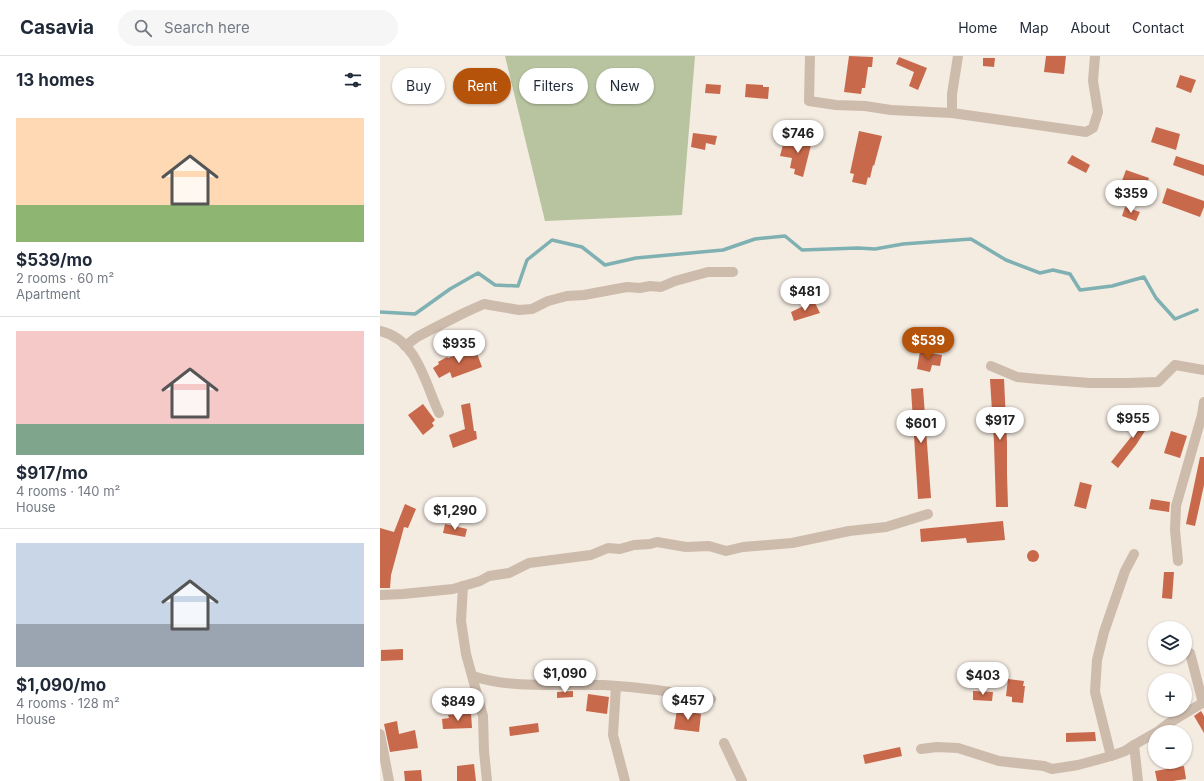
<!DOCTYPE html>
<html lang="en">
<head>
<meta charset="utf-8">
<style>
	body { margin:0; font-family:Inter,sans-serif; background:#f6f6f7; color:#1f2937; height:100vh; display:flex; flex-direction:column; font-size:15px; white-space:nowrap }
	* { box-sizing:border-box; margin:0 }
	p { font-size:13px; color:#747a83 }
	.icon { flex:none; width:22px; height:22px; fill:none; stroke:currentColor; stroke-width:2; stroke-linecap:round; stroke-linejoin:round }
	.map { position:relative; flex:1; overflow:hidden }
	.sheet { display:flex; flex-direction:column; background:#fff; width:380px }
	.sheet>* { flex:none }
	.banner { position:absolute; left:12px; top:12px; width:380px; height:36px; display:flex; gap:8px }
	.fabs { position:absolute; left:768px; top:565px; display:grid; gap:8px }
	.fabs a { display:grid; place-items:center; width:44px; height:44px; border-radius:50%; background:#fff; box-shadow:0 1px 3px #0004; font-size:20px }
	.price { position:absolute; translate:-50% -34px; padding:0 9px; border-radius:14px; background:#fff; color:#222; font-size:13px; line-height:26px; filter:drop-shadow(0 1px 2px #0008) }
	.price::after { content:''; position:absolute; left:50%; top:24px; width:12px; height:9px; margin-left:-6px; background:inherit; clip-path:polygon(0 0,100% 0,50% 100%) }
	.price.active { background:#b45309; color:#fff }
	ul { padding:0; list-style:none }
	li { display:grid; align-content:center; gap:8px; height:212px; padding:0 16px }
	li+li { border-top:1px solid #e0e1e3 }
	li span { display:grid; place-items:center; height:124px; border-radius:0px; color:#555 }
	li>.icon { margin-inline-start:auto }
	span .icon { width:72px; height:72px; fill:#fffc; stroke-width:1 }
	li b { font-size:17px }
	h2 { display:flex; justify-content:space-between; align-items:center; height:48px; padding:0 16px; font-size:17px }
	.tag { padding:0 14px; border-radius:18px; background:#fff; box-shadow:0 1px 3px #0004; font-size:14px; line-height:36px }
	.tag.active { background:#b45309; color:#fff }
	header { display:flex; align-items:center; gap:24px; box-sizing:border-box; height:56px; padding:0 20px; background:#fff; border-bottom:1px solid #e0e1e3 }
	header strong { font-size:19px }
	nav { display:flex; gap:22px; margin-inline-start:auto; font-size:14px }
	.search { width:280px; height:36px; background:#f6f6f7; display:flex; align-items:center; gap:10px; box-sizing:border-box; padding:0 14px; border-radius:22px; color:#747a83; font-size:15px }
	main { display:flex; flex:1; min-height:0 }
	.map>svg:first-child { display:block }
	.green { fill:#b8c4a0 }
	.lines { fill:none; stroke-linecap:round; stroke-linejoin:round }
	.stream { stroke:#7fb0b2; stroke-width:3.5 }
	.building { fill:#c8694b }
	.minor { stroke:#cdbbac; stroke-width:10 }
</style>
</head>
<body>
<header>
<strong>Casavia</strong>
<div class="search"><svg class="icon" aria-label="search" viewBox="0 0 24 24"><circle cx="10" cy="10" r="6"/><path d="M15 15l6 6"/></svg>Search here</div>
<nav><a>Home</a><a>Map</a><a>About</a><a>Contact</a></nav>
</header>
<main>
<section class="sheet">
<h2>13 homes<svg class="icon" aria-label="filters" viewBox="0 0 24 24"><path d="M4 7h16M4 17h16"/><circle cx="9" cy="7" r="2"/><circle cx="15" cy="17" r="2"/></svg></h2>
<ul>
<li><span style="background:linear-gradient(#ffd9b3 70%,#8fb573 0)"><svg class="icon" aria-label="home" viewBox="0 0 24 24"><path d="M3 11l9-7 9 7M6 9v11h12V9"/></svg></span><div><b>$539/mo</b><p>2 rooms · 60 m²</p><p>Apartment</p></div></li>
<li><span style="background:linear-gradient(#f6c9c9 75%,#7fa58c 0)"><svg class="icon" aria-label="home" viewBox="0 0 24 24"><path d="M3 11l9-7 9 7M6 9v11h12V9"/></svg></span><div><b>$917/mo</b><p>4 rooms · 140 m²</p><p>House</p></div></li>
<li><span style="background:linear-gradient(#c9d6e8 65%,#9aa5b1 0)"><svg class="icon" aria-label="home" viewBox="0 0 24 24"><path d="M3 11l9-7 9 7M6 9v11h12V9"/></svg></span><div><b>$1,090/mo</b><p>4 rooms · 128 m²</p><p>House</p></div></li>
</ul>
</section>
<div class="map">
<svg width="824" height="725" viewBox="0 0 824 725">
	<rect width="100%" height="100%" fill="#f4ebe1"/>
	<path class="green" d="M125,0H315L302,159L165,165Z"/>
	<g class="lines">
		<path class="stream" d="M0,256L35,258L70,233L98,217L115,229L138,230L147,204L172,184L202,191L225,209L256,202L343,194L375,183L405,180L422,194L478,192L495,193L523,188L591,183L626,204L660,217L673,214L690,218L700,234L732,230L764,221L776,242L795,263L817,254"/>
	</g>
	<g class="building">
		<path d="M469,0L493,1L492,11H488L485,32H482L481,38L464,36Z"/>
		<path d="M666,0H686L684,18L664,16Z"/>
		<path d="M519,1L547,12L538,34L529,30L534,16L516,8Z"/>
		<path d="M603,2H615L614,11L603,10Z"/>
		<path d="M800,19L816,24L811,37L796,31Z"/>
		<path d="M326,28L341,29L340,38L325,37Z"/>
		<path d="M366,28L383,29V31H389L388,43L365,41Z"/>
		<path d="M776,71L800,78L796,94L771,86Z"/>
		<path d="M479,75L502,80L494,110L493,109L490,122L488,121L486,129L472,126L474,118L470,117Z"/>
		<path d="M313,77L337,80L335,89L326,87L325,94L311,91Z"/>
		<path d="M422,78L433,81L423,121L414,118L415,113L410,112L412,102L400,100L404,85L420,89Z"/>
		<path d="M692,99L710,109L706,117L687,107Z"/>
		<path d="M796,100L824,109V120L793,109Z"/>
		<path d="M746,114L769,122L763,138L740,130Z"/>
		<path d="M787,132L824,145V151L820,161L782,147Z"/>
		<path d="M745,151L760,156L756,165L742,160Z"/>
		<path d="M434,245L440,257L414,265L411,256Z"/>
		<path d="M95,292L102,311L72,322L70,316L59,322L53,312L59,308L58,306L67,301L68,302Z"/>
		<path d="M540,295L562,299L560,310L552,309L550,316L537,313Z"/>
		<path d="M610,323H624L627,386V418L628,451H616L614,387Z"/>
		<path d="M543,332L551,442L538,443L531,333Z"/>
		<path d="M90,347L94,375H96L97,383L73,392L69,379L85,373L81,349Z"/>
		<path d="M43,348L55,364L52,367L54,370L43,379L28,359Z"/>
		<path d="M764,355L771,359L769,362L772,364L756,389L738,412L731,406L755,376L752,374Z"/>
		<path d="M791,375L807,380L800,402L784,397Z"/>
		<path d="M820,401H824V429L815,470L806,468Z"/>
		<path d="M700,426L712,429L706,453L694,450Z"/>
		<path d="M771,443L790,446L789,456L769,453Z"/>
		<path d="M25,448L36,453L28,472L24,471L11,519L10,532H0V472L14,476Z"/>
		<path d="M623,465L625,484L587,487L586,482L541,486L540,473Z"/>
		<path d="M65,468L87,473L85,481L63,477Z"/>
		<circle cx="653" cy="500" r="6"/>
		<path d="M784,516H794L792,543L782,542Z"/>
		<path d="M23,593V604L1,605V594Z"/>
		<path d="M628,623L644,625L643,630H645L643,647L632,646V641L626,640Z"/>
		<path d="M193,635V641L177,642V636Z"/>
		<path d="M593,635L613,636L612,645L593,644Z"/>
		<path d="M208,638L229,641L227,658L206,655Z"/>
		<path d="M297,654L321,658L319,676L294,673Z"/>
		<path d="M821,655L824,660V677L814,660Z"/>
		<path d="M91,657L92,672L63,673L62,663L69,662L68,659Z"/>
		<path d="M17,665L19,678L35,674L38,692L10,696L4,668Z"/>
		<path d="M158,667L159,676L130,680L129,671Z"/>
		<path d="M715,676L716,685L686,686V677Z"/>
		<path d="M520,691L522,700L485,708L483,699Z"/>
		<path d="M94,708L96,725H77V710Z"/>
		<path d="M804,710L806,723L793,725H777L775,715Z"/>
		<path d="M41,714L42,725H25L24,715Z"/>
	</g>
	<g class="lines">
		<g class="minor">
			<path d="M430,0L429,45L456,49L485,50L511,54L572,57L706,76L713,72L718,56L713,25L715,0"/>
			<path d="M572,57V38L578,0"/>
			<path d="M0,275C37,283 45,327 59,357"/>
			<path d="M25,290L37,281L56,271L86,256L104,248L139,254L152,253L168,245L187,240L204,239L247,231L260,232L270,230L281,231L295,225L328,216H353"/>
			<path d="M611,310L637,321L658,323L710,327H748L778,326L795,309L824,314"/>
			<path d="M798,505L795,474L796,450L822,359L824,346"/>
			<path d="M83,530L81,565L86,598L103,660L104,695L107,725"/>
			<path d="M0,539L23,538L73,533L100,525L109,520L129,517L149,507L211,499L228,492L240,493L254,489L270,488L277,486L306,491L329,490L346,495L363,491L412,487L469,475L506,471L548,458"/>
			<path d="M810,597L823,647"/>
			<path d="M93,620C130,633 184,628 224,629C259,631 296,636 331,643"/>
			<path d="M236,630L233,679L245,725"/>
			<path d="M777,676L789,667L824,646"/>
			<path d="M0,678L9,725"/>
			<path d="M344,687L362,725"/>
			<path d="M754,689L758,725"/>
			<path d="M541,693L557,691L578,692L619,705L664,710L672,713L698,709L731,700L745,695L754,689L775,677"/>
			<path d="M731,700L715,636L717,604L724,576L745,515L754,498"/>
		</g>
	</g>
</svg>
<div class="fabs">
<a><svg class="icon" aria-label="layers" viewBox="0 0 24 24"><path d="M12 4l9 5-9 5-9-5zM3 14l9 5 9-5"/></svg></a>
<a>+</a>
<a>−</a>
</div>
<b class="price" style="left:418px;top:98px">$746</b>
<b class="price" style="left:751px;top:158px">$359</b>
<b class="price" style="left:425px;top:256px">$481</b>
<b class="price active" style="left:548px;top:305px">$539</b>
<b class="price" style="left:79px;top:308px">$935</b>
<b class="price" style="left:753px;top:383px">$955</b>
<b class="price" style="left:620px;top:385px">$917</b>
<b class="price" style="left:541px;top:388px">$601</b>
<b class="price" style="left:75px;top:475px">$1,290</b>
<b class="price" style="left:185px;top:638px">$1,090</b>
<b class="price" style="left:603px;top:640px">$403</b>
<b class="price" style="left:308px;top:665px">$457</b>
<b class="price" style="left:78px;top:666px">$849</b>
<div class="banner">
<a class="tag">Buy</a>
<a class="tag active">Rent</a>
<a class="tag">Filters</a>
<a class="tag">New</a>
</div>
</div>
</main>
</body>
</html>
